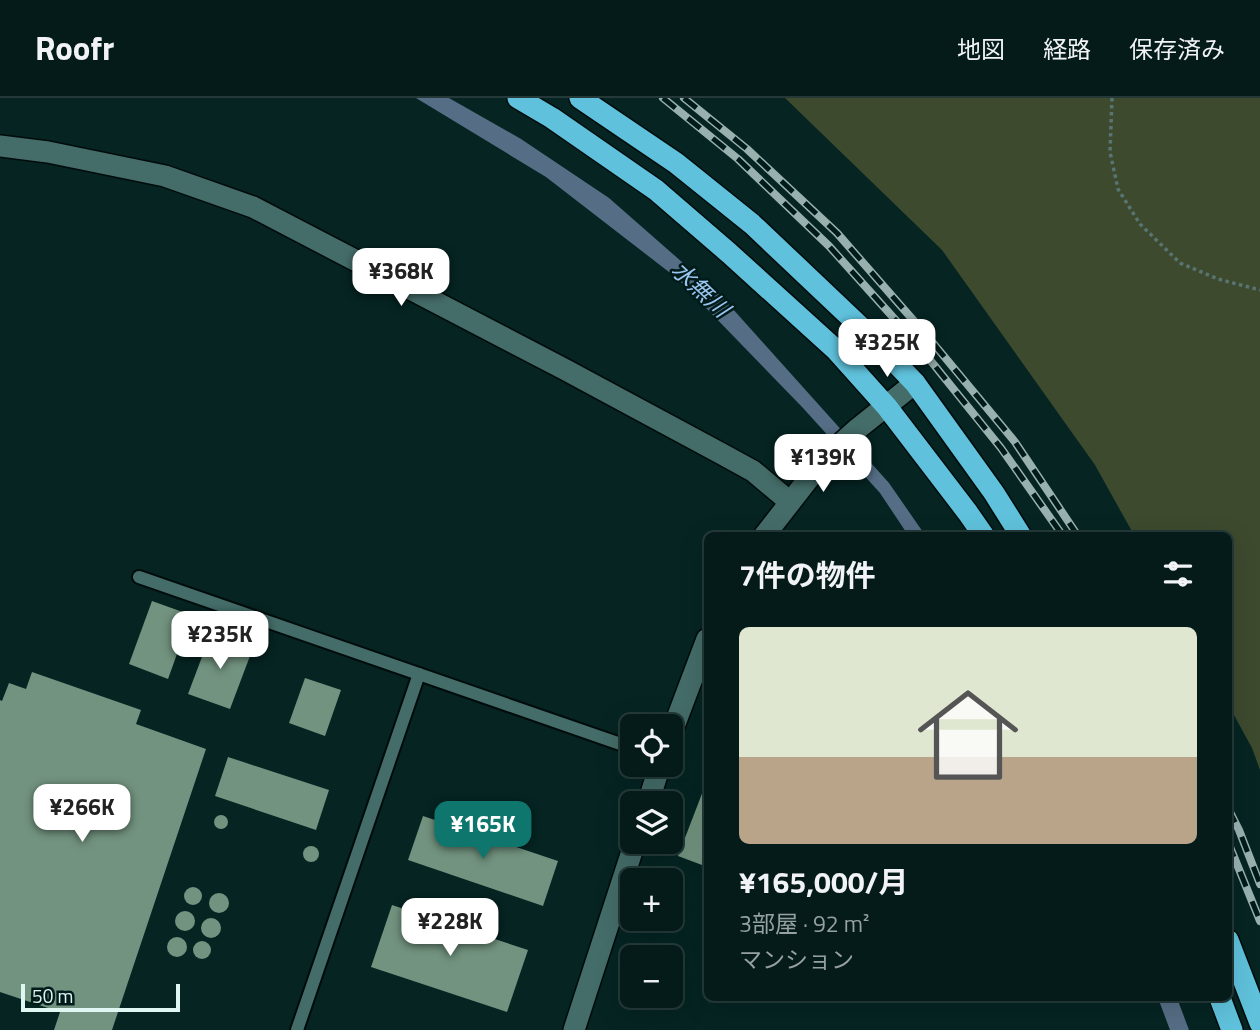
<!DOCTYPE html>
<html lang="ja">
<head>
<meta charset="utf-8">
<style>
	body { margin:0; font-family:"Titillium Web","Noto Sans JP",sans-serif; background:#0d2423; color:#f1f3f6; height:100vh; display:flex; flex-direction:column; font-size:26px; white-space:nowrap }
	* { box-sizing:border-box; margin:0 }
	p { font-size:23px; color:#97a1a2 }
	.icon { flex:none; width:38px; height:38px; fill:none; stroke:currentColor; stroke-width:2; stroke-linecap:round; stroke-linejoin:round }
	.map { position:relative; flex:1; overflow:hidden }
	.sheet { position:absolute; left:704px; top:434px; width:528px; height:469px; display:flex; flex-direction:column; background:#041b1a; border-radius:10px; box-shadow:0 7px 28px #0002,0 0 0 2px #253939 }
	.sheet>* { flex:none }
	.fabs { position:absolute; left:620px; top:616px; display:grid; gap:14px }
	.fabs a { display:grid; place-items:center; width:63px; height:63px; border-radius:10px; background:#041b1a; box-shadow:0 7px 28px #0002,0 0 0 2px #253939; font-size:35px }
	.scale { position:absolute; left:21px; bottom:18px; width:159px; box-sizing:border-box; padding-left:7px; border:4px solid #e0f6f3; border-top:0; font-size:19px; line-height:24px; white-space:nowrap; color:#e0f6f3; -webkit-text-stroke:5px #001b19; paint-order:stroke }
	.price { position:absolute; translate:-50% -60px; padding:0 16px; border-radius:14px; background:#fff; color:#222; font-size:23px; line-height:46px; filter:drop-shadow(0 2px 4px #0008) }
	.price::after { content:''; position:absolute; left:50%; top:42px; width:21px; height:16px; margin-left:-10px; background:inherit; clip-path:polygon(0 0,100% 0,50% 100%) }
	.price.current { background:#0f766e; color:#fff }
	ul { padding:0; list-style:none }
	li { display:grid; align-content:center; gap:14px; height:371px; padding:0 35px }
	li span { display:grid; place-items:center; height:217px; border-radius:10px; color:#555 }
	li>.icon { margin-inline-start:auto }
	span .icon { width:126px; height:126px; fill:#fffc; stroke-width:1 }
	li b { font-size:30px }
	h2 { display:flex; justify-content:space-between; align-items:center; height:84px; padding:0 35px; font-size:30px }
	header { display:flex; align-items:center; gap:42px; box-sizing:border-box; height:98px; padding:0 35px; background:#041b1a; border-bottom:2px solid #253939 }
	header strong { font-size:33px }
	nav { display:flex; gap:38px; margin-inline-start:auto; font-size:24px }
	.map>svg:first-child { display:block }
	.forest { fill:#3d4a2e }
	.water { fill:#556d85 }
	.building { fill:#72937f }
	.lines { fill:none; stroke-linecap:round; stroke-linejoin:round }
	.lane-casing { stroke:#000c0b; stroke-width:16 }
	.street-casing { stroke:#000c0b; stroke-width:24 }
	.highway-casing { stroke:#000c0b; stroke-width:24 }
	.path { stroke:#597573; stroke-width:3.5; stroke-dasharray:3.5 3.5; stroke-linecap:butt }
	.lane { stroke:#446c68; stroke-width:12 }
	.street { stroke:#446c68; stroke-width:21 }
	.highway { stroke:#5fc1db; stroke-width:21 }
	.rail-casing { stroke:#98b1af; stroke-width:8 }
	.rail { stroke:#001b19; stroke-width:5; stroke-dasharray:16; stroke-linecap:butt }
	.labels { text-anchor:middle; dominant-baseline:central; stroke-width:5; stroke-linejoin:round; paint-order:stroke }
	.water-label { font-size:23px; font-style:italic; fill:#99c5f0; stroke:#001b19 }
</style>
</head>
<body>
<header>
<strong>Roofr</strong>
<nav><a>地図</a><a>経路</a><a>保存済み</a></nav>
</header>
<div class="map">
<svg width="1260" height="932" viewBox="0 0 1260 932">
	<rect width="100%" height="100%" fill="#052422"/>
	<path class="forest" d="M785,0H1260V672L1252,650L1229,608L1228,438L1134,437L1095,367L942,152Z"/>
	<g class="water">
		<path d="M416,0H449L521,41L609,100L723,200L889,385L925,437H908L880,395L803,310L678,181L546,79Z"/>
		<path d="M1158,900H1177L1189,932H1170Z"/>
	</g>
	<g class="building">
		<path d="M152,503L191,517L168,581L129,566Z"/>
		<path d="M211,535L253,550L230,611L188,596Z"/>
		<path d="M32,574L141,612L136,626L206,651L112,932H54L60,914L0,894V602L2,603L9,585L26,591Z"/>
		<path d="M305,580L341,592L325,638L289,625Z"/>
		<path d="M228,659L329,692L316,732L215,698Z"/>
		<path d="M703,693L707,695V755L702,767L678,758Z"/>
		<circle cx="221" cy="724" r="7"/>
		<path d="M423,718L558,763L543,808L408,762Z"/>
		<circle cx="311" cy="756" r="8"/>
		<circle cx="193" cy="798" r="9"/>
		<circle cx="219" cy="805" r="10"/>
		<path d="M392,807L528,852L507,914L371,869Z"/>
		<circle cx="185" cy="823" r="10"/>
		<circle cx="211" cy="830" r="10"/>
		<circle cx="177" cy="849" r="10"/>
		<circle cx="202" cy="852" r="9"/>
	</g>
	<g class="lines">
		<defs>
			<g id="lane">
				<path d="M139,479L632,650"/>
				<path d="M297,932L419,576"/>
			</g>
			<g id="street">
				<path d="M0,48L48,54L165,78L253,109L564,271L722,356L753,373L790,404"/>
				<path d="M764,438L824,361L856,332L915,285"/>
				<path d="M670,639L707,541"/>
				<path d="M648,705L660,667"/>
				<path d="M574,932L635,744"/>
			</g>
			<g id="highway">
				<path d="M518,0L552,20L656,92L729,155L836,252L887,309L968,415L984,438"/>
				<path d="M580,0L676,65L752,126L866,234L915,285L994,395L1021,438"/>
				<path d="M1228,842L1260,925"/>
				<path d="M1220,900L1232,932"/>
			</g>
		</defs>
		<use href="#lane" class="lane-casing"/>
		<use href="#street" class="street-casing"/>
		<use href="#highway" class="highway-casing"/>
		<path class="path" d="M1112,0L1110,54L1118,91L1140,126L1180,165L1218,181L1260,192"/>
		<use href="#lane" class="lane"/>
		<use href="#street" class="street"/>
		<use href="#highway" class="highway"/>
		<defs>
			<g id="rail">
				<path d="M663,0L738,61L829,148L918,247L1001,350L1063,438"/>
				<path d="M684,0L747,51L837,135L928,239L1015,344L1078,438"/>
				<path d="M1228,710L1239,732L1260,786"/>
				<path d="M1228,744L1260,823"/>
			</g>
		</defs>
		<use href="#rail" class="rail-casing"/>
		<use href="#rail" class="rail"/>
	</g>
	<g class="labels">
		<g class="water-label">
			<text transform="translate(701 191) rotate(43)">水無川</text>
		</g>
	</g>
</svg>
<div class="fabs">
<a><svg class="icon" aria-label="locate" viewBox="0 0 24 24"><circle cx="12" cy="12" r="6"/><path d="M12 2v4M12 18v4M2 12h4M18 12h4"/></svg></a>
<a><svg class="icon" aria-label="layers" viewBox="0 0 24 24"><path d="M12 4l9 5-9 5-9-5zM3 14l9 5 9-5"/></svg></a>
<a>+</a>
<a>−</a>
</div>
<div class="scale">50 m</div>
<b class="price" style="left:401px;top:210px">¥368K</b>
<b class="price" style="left:887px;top:281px">¥325K</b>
<b class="price" style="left:823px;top:396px">¥139K</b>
<b class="price" style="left:220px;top:573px">¥235K</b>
<b class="price" style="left:82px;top:746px">¥266K</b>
<b class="price current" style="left:483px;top:763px">¥165K</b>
<b class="price" style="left:450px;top:860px">¥228K</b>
<section class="sheet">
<h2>7件の物件<svg class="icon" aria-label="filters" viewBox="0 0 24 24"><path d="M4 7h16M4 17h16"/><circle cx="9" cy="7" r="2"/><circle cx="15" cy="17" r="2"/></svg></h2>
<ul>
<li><span style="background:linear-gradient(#dfe7d0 60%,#b9a48a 0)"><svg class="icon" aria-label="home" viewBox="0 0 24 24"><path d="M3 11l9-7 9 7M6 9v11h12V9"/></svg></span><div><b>¥165,000/月</b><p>3部屋 · 92 m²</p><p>マンション</p></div></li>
</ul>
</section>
</div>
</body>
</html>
